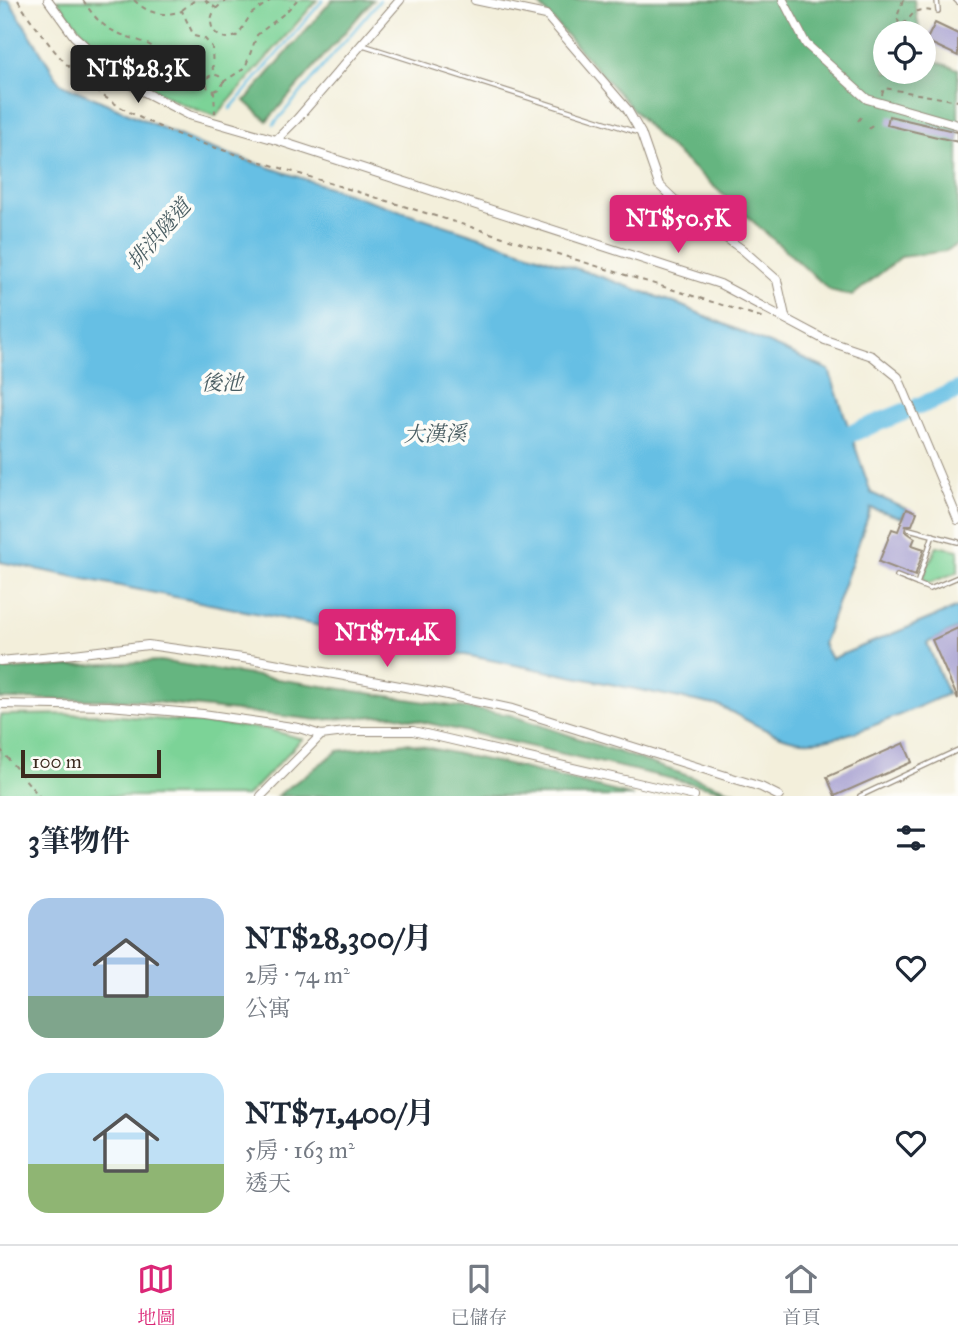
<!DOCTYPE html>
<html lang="zh-TW">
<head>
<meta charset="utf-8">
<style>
	body { margin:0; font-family:"IM FELL Great Primer","Noto Serif TC",serif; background:#f6f6f7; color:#1f2937; height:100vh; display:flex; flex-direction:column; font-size:26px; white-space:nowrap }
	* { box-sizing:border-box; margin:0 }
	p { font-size:23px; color:#747a83 }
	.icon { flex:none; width:38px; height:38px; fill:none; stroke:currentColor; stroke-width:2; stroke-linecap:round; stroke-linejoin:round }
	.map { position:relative; height:796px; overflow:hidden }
	.panel { display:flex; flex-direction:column; background:#fff; flex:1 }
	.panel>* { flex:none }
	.buttons { position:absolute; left:873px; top:21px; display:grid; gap:14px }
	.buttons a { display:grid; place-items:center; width:63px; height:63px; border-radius:50%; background:#fff; box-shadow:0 4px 18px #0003; font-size:35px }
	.scale { position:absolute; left:21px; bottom:18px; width:140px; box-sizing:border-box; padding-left:7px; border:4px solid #3b2a1e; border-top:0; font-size:19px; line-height:24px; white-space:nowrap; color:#3b2a1e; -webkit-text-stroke:5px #fdfcf7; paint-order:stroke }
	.price { position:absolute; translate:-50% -60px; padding:0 16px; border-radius:7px; background:#db2777; color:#fff; font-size:23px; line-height:46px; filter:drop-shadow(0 2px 4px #0008) }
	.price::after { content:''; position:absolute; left:50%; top:42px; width:21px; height:16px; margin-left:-10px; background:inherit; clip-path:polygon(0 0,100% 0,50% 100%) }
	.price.selected { background:#222; color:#fff }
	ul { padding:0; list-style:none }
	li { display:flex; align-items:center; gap:21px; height:175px; padding:0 28px }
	li span { display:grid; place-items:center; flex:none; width:196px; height:140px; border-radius:21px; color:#555 }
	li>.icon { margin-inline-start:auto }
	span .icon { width:84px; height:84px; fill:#fffc; stroke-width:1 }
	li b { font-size:30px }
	h2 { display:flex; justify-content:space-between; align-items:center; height:84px; padding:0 28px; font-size:30px }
	.menu { display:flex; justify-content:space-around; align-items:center; height:98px; border-top:2px solid #e0e1e3; background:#fff; font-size:19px; color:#747a83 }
	.menu a { display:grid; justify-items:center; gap:4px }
	.menu .selected { color:#db2777 }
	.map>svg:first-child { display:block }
	.green { fill:#7cd397; stroke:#5c7e5a; stroke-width:2 }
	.forest { fill:#65b580; stroke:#50704f; stroke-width:2 }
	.water { fill:#66bfe4; stroke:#507481; stroke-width:2 }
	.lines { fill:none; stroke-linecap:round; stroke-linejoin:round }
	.stream { stroke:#66bfe4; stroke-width:2.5 }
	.river { stroke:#66bfe4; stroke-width:18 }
	.building { fill:#a8a2d2 }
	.lane-casing { stroke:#978c7c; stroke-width:6 }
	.street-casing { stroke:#978c7c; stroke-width:10 }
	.path { stroke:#978c7c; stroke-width:2; stroke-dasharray:5 5; stroke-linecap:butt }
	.lane { stroke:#fff; stroke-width:3.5 }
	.street { stroke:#fff; stroke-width:8 }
	.labels { text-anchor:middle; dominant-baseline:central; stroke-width:7; stroke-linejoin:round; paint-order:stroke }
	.water-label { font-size:21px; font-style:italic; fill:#4a5e63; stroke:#fdfcf7 }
</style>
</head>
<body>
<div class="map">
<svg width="958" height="796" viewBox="0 0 958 796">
	<rect width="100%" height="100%" fill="#fdfcf7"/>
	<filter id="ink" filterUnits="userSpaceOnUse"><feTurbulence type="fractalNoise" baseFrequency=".0143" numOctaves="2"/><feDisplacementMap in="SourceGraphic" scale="14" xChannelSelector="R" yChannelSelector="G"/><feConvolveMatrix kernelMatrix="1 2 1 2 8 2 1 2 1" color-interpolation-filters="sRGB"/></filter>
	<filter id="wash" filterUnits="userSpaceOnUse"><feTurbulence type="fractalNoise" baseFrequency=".00686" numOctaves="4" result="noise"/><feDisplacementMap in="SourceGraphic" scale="28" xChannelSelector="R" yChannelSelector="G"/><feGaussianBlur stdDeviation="1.57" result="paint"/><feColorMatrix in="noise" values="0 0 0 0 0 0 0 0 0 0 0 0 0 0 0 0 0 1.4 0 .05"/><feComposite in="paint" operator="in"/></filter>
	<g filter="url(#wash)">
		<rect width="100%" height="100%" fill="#f3efdb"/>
		<g class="green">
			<path d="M57,0H317L216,116C147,95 100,58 57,0Z"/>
			<path d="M937,546L958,550V572L929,583L925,581L923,577Z"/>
			<path d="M98,714L267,729L302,739L247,796H0V715Z"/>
		</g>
		<g class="forest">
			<path d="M332,0H373L267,121L245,101Z"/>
			<path d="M535,0H914L920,33H886V72H924V55L925,58L958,69V244L946,251L901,257L852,296L830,290L655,134Z"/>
			<path d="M160,661L510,715L747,796L393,715L318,720L137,700L0,699V670Z"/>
			<path d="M407,743L518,767L633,796H277L338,751Z"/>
		</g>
		<path class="water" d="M0,0H9L60,83L201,145L596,275L680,305L829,370L871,493L906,509L902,518L871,508L823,644L831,659L958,607V628L927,643L948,694C909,710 834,749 794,740C768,734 744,718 720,706L0,562Z"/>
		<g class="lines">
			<g class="stream">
				<path d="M230,109L323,0"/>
				<path d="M274,124L380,0"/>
			</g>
			<g class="river">
				<path d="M919,406L958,390"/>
				<path d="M828,436L852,433L904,412"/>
			</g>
		</g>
		<g id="blocks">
			<g class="building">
				<path d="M935,23L958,34V56L926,41Z"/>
				<path d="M889,116L958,132V142L887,125Z"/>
				<path d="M907,508L917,512L912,525H906L905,531L915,538L912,545L924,549L915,576L879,562L892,529L898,531Z"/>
				<path d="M958,628V699L932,640Z"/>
				<path d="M904,743L912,762L835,796L827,777Z"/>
			</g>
		</g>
	</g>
	<g filter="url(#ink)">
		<use href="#blocks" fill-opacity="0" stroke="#978c7c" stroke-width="2"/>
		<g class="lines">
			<defs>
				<g id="lane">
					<path d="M937,0L938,11"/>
					<path d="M956,0L958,2"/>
					<path d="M363,45L639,133"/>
					<path d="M909,529L958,542"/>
					<path d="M933,535L917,584L930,589L958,577"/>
					<path d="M897,576L917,584"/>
					<path d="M860,796L958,750"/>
				</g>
				<g id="street">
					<path d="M48,0L74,36L96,56L131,85L189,115L276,140L720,284L825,340L872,356L898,377L958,520"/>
					<path d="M475,0L546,15L627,109L641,133L659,185L681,206L743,250L777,280L785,316"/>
					<path d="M783,0L806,44L867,99L958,125"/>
					<path d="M276,140L297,119L400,0"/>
					<path d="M0,661L74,654L148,645L257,660L438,693L512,709L761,787L779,796"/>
					<path d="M0,704L109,706L203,714L299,728L321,735L353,731H413L694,796"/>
					<path d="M261,796L321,735"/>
				</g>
			</defs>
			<use href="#lane" class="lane-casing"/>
			<use href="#street" class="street-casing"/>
			<g class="path">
				<path d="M18,0C25,13 34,24 43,36C86,94 131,117 197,142L764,318"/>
				<path d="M83,0C90,11 97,21 108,28C122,37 140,39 153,47C172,59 182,83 206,82"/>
				<path d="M134,0C148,14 163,17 182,11L194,36L205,39L212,47L213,74"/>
				<path d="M205,0L216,8"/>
				<path d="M228,0C223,3 218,6 215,10C203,28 221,45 238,35L251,14L271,0"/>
				<path d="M903,0L897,17L900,26C914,18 910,7 931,11"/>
				<path d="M182,10L195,0"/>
				<path d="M223,82L245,68L257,35L286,12L297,0"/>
				<path d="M214,91L221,88L223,82L219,76L213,74L208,77L207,87L214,91L215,113"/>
				<path d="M882,95L884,88L958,101"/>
				<path d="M858,121L861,117"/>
				<path d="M869,129L872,125"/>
				<path d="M0,749L39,796"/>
			</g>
			<use href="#lane" class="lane"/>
			<use href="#street" class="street"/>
		</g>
	</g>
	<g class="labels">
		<g class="water-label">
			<text transform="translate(159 234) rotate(-49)">排洪隧道</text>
			<text x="222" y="383">後池</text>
			<text transform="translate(435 434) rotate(-1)">大漢溪</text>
		</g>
	</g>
</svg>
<div class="buttons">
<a><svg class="icon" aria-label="locate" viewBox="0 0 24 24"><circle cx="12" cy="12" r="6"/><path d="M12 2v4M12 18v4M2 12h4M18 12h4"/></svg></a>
</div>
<div class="scale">100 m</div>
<b class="price selected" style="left:138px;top:105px">NT$28.3K</b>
<b class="price" style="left:678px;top:255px">NT$50.5K</b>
<b class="price" style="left:387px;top:669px">NT$71.4K</b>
</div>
<section class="panel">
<h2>3筆物件<svg class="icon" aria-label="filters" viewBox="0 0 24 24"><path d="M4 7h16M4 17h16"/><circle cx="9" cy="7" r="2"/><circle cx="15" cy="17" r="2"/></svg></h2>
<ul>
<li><span style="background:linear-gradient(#a9c7e8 70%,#7fa58c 0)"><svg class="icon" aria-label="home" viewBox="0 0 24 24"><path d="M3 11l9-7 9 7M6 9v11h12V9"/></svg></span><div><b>NT$28,300/月</b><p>2房 · 74 m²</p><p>公寓</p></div><svg class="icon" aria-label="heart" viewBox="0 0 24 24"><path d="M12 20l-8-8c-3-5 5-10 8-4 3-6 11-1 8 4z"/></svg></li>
<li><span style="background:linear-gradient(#bfe0f5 65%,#8fb573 0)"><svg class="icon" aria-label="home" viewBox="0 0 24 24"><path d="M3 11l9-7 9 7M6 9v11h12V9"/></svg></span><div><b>NT$71,400/月</b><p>5房 · 163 m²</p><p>透天</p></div><svg class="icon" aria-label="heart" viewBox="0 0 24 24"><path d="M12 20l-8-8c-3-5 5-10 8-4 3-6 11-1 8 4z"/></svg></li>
</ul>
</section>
<nav class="menu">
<a class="selected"><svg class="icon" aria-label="map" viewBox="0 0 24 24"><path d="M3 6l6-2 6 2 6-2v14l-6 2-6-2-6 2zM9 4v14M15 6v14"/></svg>地圖</a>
<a><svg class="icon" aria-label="saved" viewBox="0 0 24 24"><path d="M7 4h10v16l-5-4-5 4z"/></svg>已儲存</a>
<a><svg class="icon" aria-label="home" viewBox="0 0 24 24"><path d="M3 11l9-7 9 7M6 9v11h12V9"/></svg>首頁</a>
</nav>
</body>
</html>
